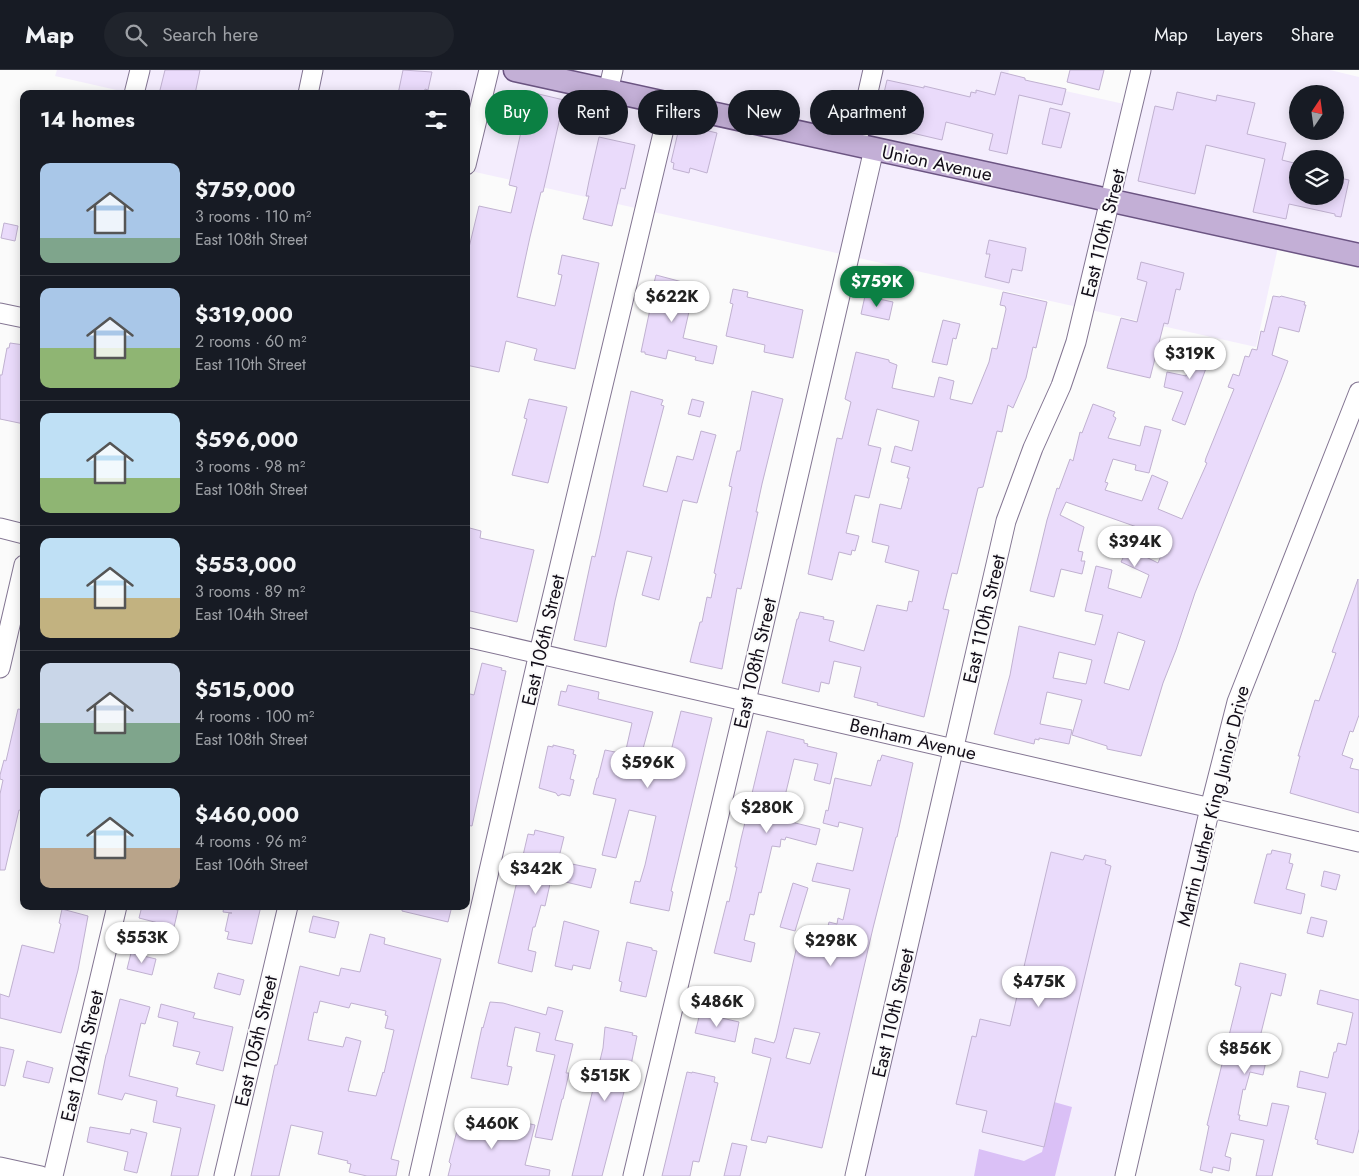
<!DOCTYPE html>
<html lang="en">
<head>
<meta charset="utf-8">
<style>
	body { margin:0; font-family:Jost,sans-serif; background:#20242c; color:#f1f3f6; height:100vh; display:flex; flex-direction:column; font-size:19px; white-space:nowrap }
	* { box-sizing:border-box; margin:0 }
	p { font-size:16px; color:#9ea1a6 }
	.icon { flex:none; width:28px; height:28px; fill:none; stroke:currentColor; stroke-width:2; stroke-linecap:round; stroke-linejoin:round }
	.map { position:relative; flex:1; overflow:hidden }
	.drawer { position:absolute; left:20px; top:20px; width:450px; height:820px; display:flex; flex-direction:column; background:#171b24; border-radius:10px; box-shadow:0 2px 12px #0003 }
	.drawer>* { flex:none }
	.banner { position:absolute; left:485px; top:20px; width:475px; height:45px; display:flex; gap:10px }
	.needle { width:32px; rotate:13deg }
	.tools { position:absolute; left:1289px; top:15px; display:grid; gap:10px }
	.tools a { display:grid; place-items:center; width:55px; height:55px; border-radius:50%; background:#171b24; box-shadow:0 2px 12px #0003; font-size:25px }
	.price { position:absolute; translate:-50% -42px; padding:0 11px; border-radius:18px; background:#fff; color:#222; font-size:16px; line-height:32px; filter:drop-shadow(0 1px 2px #0008) }
	.price::after { content:''; position:absolute; left:50%; top:30px; width:15px; height:11px; margin-left:-8px; background:inherit; clip-path:polygon(0 0,100% 0,50% 100%) }
	.price.on { background:#0b8043; color:#fff }
	ul { padding:0; list-style:none }
	li { display:flex; align-items:center; gap:15px; height:125px; padding:0 20px }
	li+li { border-top:1px solid #363941 }
	li span { display:grid; place-items:center; flex:none; width:140px; height:100px; border-radius:10px; color:#555 }
	li>.icon { margin-inline-start:auto }
	span .icon { width:60px; height:60px; fill:#fffc; stroke-width:1 }
	li b { font-size:21px }
	h2 { display:flex; justify-content:space-between; align-items:center; height:60px; padding:0 20px; font-size:21px }
	.chip { padding:0 18px; border-radius:22px; background:#171b24; box-shadow:0 2px 12px #0003; font-size:18px; line-height:45px }
	.chip.on { background:#0b8043; color:#fff }
	header { display:flex; align-items:center; gap:30px; box-sizing:border-box; height:70px; padding:0 25px; background:#171b24; border-bottom:1px solid #363941 }
	header strong { font-size:24px }
	nav { display:flex; gap:28px; margin-inline-start:auto; font-size:18px }
	.search { width:350px; height:45px; background:#20242c; display:flex; align-items:center; gap:12px; box-sizing:border-box; padding:0 18px; border-radius:28px; color:#9ea1a6; font-size:19px }
	.map>svg:first-child { display:block }
	.built { fill:#f4edfd; fill-rule:evenodd }
	.green { fill:#dac0f6 }
	.building { fill:#eadbfb; stroke:#c0b1d0; fill-rule:evenodd }
	.lines { fill:none; stroke-linecap:round; stroke-linejoin:round }
	.minor-casing { stroke:#837592; stroke-width:21 }
	.major-casing { stroke:#6b5482; stroke-width:25 }
	.minor { stroke:#fff; stroke-width:19 }
	.major { stroke:#c3afd6; stroke-width:22 }
	.labels { text-anchor:middle; dominant-baseline:central; stroke-width:4; stroke-linejoin:round; paint-order:stroke }
	.street-label { font-size:19px; fill:#120d18; stroke:#fbfbfb }
</style>
</head>
<body>
<header>
<strong>Map</strong>
<div class="search"><svg class="icon" aria-label="search" viewBox="0 0 24 24"><circle cx="10" cy="10" r="6"/><path d="M15 15l6 6"/></svg>Search here</div>
<nav><a>Map</a><a>Layers</a><a>Share</a></nav>
</header>
<div class="map">
<svg width="1359" height="1106" viewBox="0 0 1359 1106">
	<rect width="100%" height="100%" fill="#fbfbfb"/>
	<g class="built">
		<path d="M57,0H1009L1007,8L1133,36L1141,0H1330L1359,7V185L1280,168L1256,277L466,100V24H134L55,6ZM1298,24H1335V61H1298ZM1298,89H1335V126H1298Z"/>
		<path d="M954,679L1210,738L1125,1106H855Z"/>
	</g>
	<path class="green" d="M1054,1032L1072,1037L1055,1106H974L979,1079L1024,1091L1042,1082Z"/>
	<g class="building">
		<path d="M165,0H200L195,24H159Z"/>
		<path d="M403,0L432,2L428,20L425,19L424,24H398Z"/>
		<path d="M1070,0H1104L1099,20L1067,12Z"/>
		<path d="M1001,2L1025,8V10L1066,19L1062,35L1019,25L1007,84L989,80L993,64L946,52L942,70L895,59L894,61L876,57L887,10L924,18V16L970,27L971,22L976,23V20L995,25Z"/>
		<path d="M530,22L564,30L543,122H541L530,167L517,227L555,236L562,205L558,204L562,185L599,193L575,299L534,290L537,279L506,271L499,302L466,295V190L479,136L511,143L517,117L509,115Z"/>
		<path d="M1177,22L1216,31L1217,25L1255,33L1247,64L1286,73L1282,90L1298,94V126H1335V107L1349,110L1341,147L1335,146V144L1289,134L1286,149L1253,142L1265,89L1206,75L1195,124L1138,111L1155,36L1173,40Z"/>
		<path d="M1050,38L1070,43L1061,78L1042,74Z"/>
		<path d="M680,54L717,63L707,103L690,98L689,103L673,99L674,93L671,92Z"/>
		<path d="M599,67L635,75L625,119L621,118L612,156L583,149L589,126H586L589,111Z"/>
		<path d="M4,153L18,156L15,171L1,168Z"/>
		<path d="M989,170L1026,178L1022,201L1012,199L1009,213L985,207L990,184H986Z"/>
		<path d="M1141,192L1184,203L1180,220L1176,219L1168,254L1164,253L1150,308L1107,298L1121,248L1137,252L1147,212L1137,209Z"/>
		<path d="M656,205L690,214L689,219L692,220L691,224H693L683,268L717,276L713,294L695,290L696,287L668,280L666,289L645,284V282H641L653,225H651Z"/>
		<path d="M733,219L748,222L747,227L803,240L793,288L764,282L765,275L726,266L733,234L730,233Z"/>
		<path d="M1003,222L1047,232L1036,278L1033,277L1026,308L1013,338L1008,335L1002,362L997,361L983,417L978,418L957,504L952,503L943,539L949,540L924,647L877,635L878,633L854,627L861,597L834,591L829,614L821,612L819,622L782,613L797,549H798L800,542L824,547L823,549L834,551L829,571L864,581L877,535L907,541L909,531L912,532L919,501L885,492L889,476L872,472L880,434L901,439L909,408H907L910,397L891,392L895,376L912,381L919,351L877,339L868,375L881,378L869,428L855,425L846,463L859,466L855,481L852,480L851,485L839,482L832,510L808,504L837,368L842,369L851,332L845,329L856,282L889,290V292L897,295L892,318L934,327L939,307L954,311L950,329L972,334L989,292L992,278L997,279L1006,239L1005,236L1000,235Z"/>
		<path d="M865,226L893,232L889,250L861,244Z"/>
		<path d="M1273,226L1280,227L1281,226L1305,232L1304,235H1306L1299,262L1279,257L1272,285L1288,291L1281,310L1195,523L1176,580L1163,613L1141,686L1107,679V676L1072,665L1082,630L1047,622L1040,654L1072,660L1069,674L1039,668V670L1035,669L1034,674L994,664L1010,605L1019,556L1095,575L1103,545L1085,541L1096,496L1112,500L1108,518L1141,528L1149,505L1121,492L1128,478L1158,493L1168,468L1066,432L1060,445L1084,457L1078,481L1083,482L1081,491H1085L1082,504L1061,499L1054,527L1030,521L1047,450L1057,418L1059,419L1070,389L1073,391L1080,362L1082,363L1093,334L1115,342L1113,346L1116,348L1108,368L1140,376L1145,356L1161,360L1149,403L1135,400L1136,395L1113,389L1105,412L1108,413L1105,420L1142,431L1152,405L1168,412L1158,439L1182,449L1207,393L1205,392L1206,388L1234,319L1228,317L1233,304L1239,306L1245,286L1249,287L1252,279L1257,280L1261,261L1264,262ZM1118,562L1145,571L1129,620L1104,613ZM1059,582L1092,590L1086,614L1053,608Z"/>
		<path d="M943,250L960,254L956,269L953,268L947,295L932,292Z"/>
		<path d="M1198,269L1215,274L1185,355L1172,350L1183,322L1164,317L1167,302L1186,306Z"/>
		<path d="M10,273L24,275V354L0,349V305H2L7,278H9Z"/>
		<path d="M631,321L663,330L661,335L664,336L643,416L667,422L677,386L693,390L701,361L716,365L697,433L683,430L682,433L659,530L642,525L652,487L627,481L615,531L606,577L574,570L592,486L595,487L600,465Z"/>
		<path d="M752,321L783,329L762,414L756,442H758L741,519L737,518L722,599L690,592L700,552H702L707,527L711,528L716,504L714,503L732,417L729,416L737,381H740Z"/>
		<path d="M529,329L567,337L548,413L512,405L527,349L524,348Z"/>
		<path d="M692,329L704,332L700,347L688,344Z"/>
		<path d="M466,457L481,461L480,468L534,480L517,552L466,540Z"/>
		<path d="M1358,509L1359,645L1353,662L1350,661L1342,685L1353,689L1350,698L1359,700V743L1290,723L1300,686H1298L1315,630L1319,631L1336,583L1332,582Z"/>
		<path d="M482,593L502,598L501,600L506,601L472,756L466,755V623L474,625Z"/>
		<path d="M568,615L599,622L598,629L653,642L641,686L644,687L643,692L667,697L681,641L712,648L671,821L673,822L669,841L630,833L635,811L640,812L645,795L656,746L629,740L616,788L602,785L616,729L593,724L597,708H598L605,680L625,684L632,653L558,635L561,621L566,622Z"/>
		<path d="M18,639L24,640V741L19,740L5,800H0V724L3,710L0,709V705L4,690L6,691Z"/>
		<path d="M767,661L804,670V673L808,674L807,676L837,683L830,714L814,710L818,694L794,689L785,726H787L786,731L790,732L789,736H791L787,751L820,759L816,775L786,767L785,770L781,769L780,777L772,776L761,823L759,822L754,845L750,844L744,870L755,873L751,892L714,883L727,831L729,832L737,797H735L741,769Z"/>
		<path d="M553,675L574,680L573,684L576,685L570,709L574,710L570,726L562,724L558,726L556,723L539,718L548,676L553,677Z"/>
		<path d="M882,685L913,693L897,767H896L873,858L822,1078L768,1066L766,1073L751,1070L771,988L752,983L755,968L774,973L776,968L801,858L826,864L829,852L837,854L838,848L843,850L850,819L812,811L817,793L853,801L863,758L839,752L838,757L823,753L826,740L828,741L835,708L871,716L878,690L880,691ZM794,958L820,963L810,994L786,988Z"/>
		<path d="M535,760L564,767L558,791L596,799L591,818L553,809L552,815L550,814L545,836L541,835L535,857H533L528,880L536,882L532,902L498,893L528,764L534,765Z"/>
		<path d="M1272,780L1291,784L1289,793L1293,794L1286,819L1305,824L1301,844L1254,833L1267,784H1271Z"/>
		<path d="M1051,782L1083,790L1085,785L1106,790L1105,794L1111,796L1044,1077L982,1062L987,1041L956,1034L972,966L976,967L980,949L1010,956Z"/>
		<path d="M1324,801L1340,805L1336,820L1321,816Z"/>
		<path d="M793,813L808,818L795,861L780,857Z"/>
		<path d="M142,836H161L178,840L174,857L139,848Z"/>
		<path d="M224,836H261L252,874L227,869L229,862L225,861L229,843H232L223,842Z"/>
		<path d="M402,836H452L448,852L402,841Z"/>
		<path d="M62,839L88,846L78,900L61,963L0,948V924L9,927L22,875L54,883L61,854L59,853Z"/>
		<path d="M313,846L339,852L335,868L309,862Z"/>
		<path d="M1311,847L1327,851L1323,867L1307,863Z"/>
		<path d="M564,851L599,861L590,899L573,895L572,900L555,896Z"/>
		<path d="M370,864L385,868L384,874L441,889L391,1089L399,1091L396,1106H367L349,1102L351,1094L347,1093L348,1091L318,1084L323,1062L291,1055L279,1106H251L275,995H277L300,896L339,906L341,898L360,902ZM320,931L349,938L351,933L386,941L385,945L388,946L385,958L394,960L384,1003L383,1002L376,1026L348,1021L361,971L346,967L343,977L308,970L314,942L317,943Z"/>
		<path d="M627,872L652,878V880L657,881L646,927L620,921L622,912L619,911Z"/>
		<path d="M131,883L156,889L152,905L127,899Z"/>
		<path d="M1240,893L1286,904L1281,926L1271,923L1257,979L1259,980L1257,989L1266,991L1263,1005L1250,1002L1245,1020L1243,1019L1238,1045H1240L1239,1050L1267,1056L1272,1033L1289,1036L1272,1106H1256L1264,1070L1231,1063L1225,1086L1231,1088L1229,1101L1213,1097L1212,1103L1200,1100L1209,1056L1207,1055L1241,917L1235,915Z"/>
		<path d="M218,903L244,910L240,925L214,918Z"/>
		<path d="M1320,920L1359,930V1059L1353,1083L1317,1074L1318,1070L1315,1069L1326,1023L1297,1017L1300,1001L1328,1008L1334,982H1336L1338,973L1346,975L1353,943L1317,934Z"/>
		<path d="M120,929L150,937L145,954L141,953L129,1006L178,1018L176,1026L215,1035L198,1106H171L181,1058L153,1052L157,1031L125,1023L122,1030L98,1024L106,985L107,983Z"/>
		<path d="M490,932L503,933L546,945L548,937L563,941L555,970L573,974L566,1003H569L563,1029H562L552,1070L535,1067L555,985L536,981L540,963L515,957L507,996L512,997L508,1015L471,1008L482,957L483,958Z"/>
		<path d="M161,934L195,943L193,948L233,957L223,1001L196,994L200,982L173,976L178,952L158,947Z"/>
		<path d="M700,943L739,952L735,972L695,963Z"/>
		<path d="M605,957L633,963L632,965L637,966L631,995L602,1106H572L603,978Z"/>
		<path d="M0,977L14,980L5,1016L0,1015Z"/>
		<path d="M27,991L53,998L49,1013L23,1007Z"/>
		<path d="M687,1002L692,1003V1002L715,1007L714,1012L718,1013L701,1084L699,1092L693,1091L690,1106H662Z"/>
		<path d="M461,1045L516,1058L517,1051L535,1055L525,1095L550,1100L549,1106H448L451,1094L449,1092Z"/>
		<path d="M90,1057L130,1064L131,1059L147,1063L137,1103L124,1100L128,1082L87,1072Z"/>
		<path d="M732,1073L747,1076L740,1106H724Z"/>
	</g>
	<g class="lines">
		<defs>
			<g id="minor">
				<path d="M608,21L613,0"/>
				<path d="M134,24L140,0"/>
				<path d="M308,24L313,0"/>
				<path d="M856,75L873,0"/>
				<path d="M466,95L489,0"/>
				<path d="M0,243L24,248"/>
				<path d="M0,458L24,464"/>
				<path d="M466,567L1359,772"/>
				<path d="M0,598L24,495"/>
				<path d="M0,1097L41,1106"/>
				<path d="M53,1106L117,836"/>
				<path d="M224,1106L288,836"/>
				<path d="M419,1106L539,583L670,34"/>
				<path d="M633,1106L746,631L874,79"/>
				<path d="M855,1106L1006,451L1033,378L1061,316L1076,272L1141,0"/>
				<path d="M1125,1106L1210,738L1237,632L1359,322"/>
			</g>
			<path id="major" d="M515,0L1359,185"/>
		</defs>
		<use href="#minor" class="minor-casing"/>
		<use href="#major" class="major-casing"/>
		<use href="#minor" class="minor"/>
		<use href="#major" class="major"/>
	</g>
	<g class="labels">
		<g class="street-label">
			<text transform="translate(937 93) rotate(12)">Union Avenue</text>
			<text transform="translate(1103 163) rotate(-76)">East 110th Street</text>
			<text transform="translate(984 549) rotate(-77)">East 110th Street</text>
			<text transform="translate(543 570) rotate(-77)">East 106th Street</text>
			<text transform="translate(755 593) rotate(-77)">East 108th Street</text>
			<text transform="translate(913 669) rotate(13)">Benham Avenue</text>
			<text transform="translate(1213 736) rotate(-76)">Martin Luther King Junior Drive</text>
			<text transform="translate(893 943) rotate(-77)">East 110th Street</text>
			<text transform="translate(256 971) rotate(-77)">East 105th Street</text>
			<text transform="translate(82 986) rotate(-77)">East 104th Street</text>
		</g>
	</g>
</svg>
<div class="tools">
<a><svg class="needle" viewBox="-14 -14 28 28"><path d="M0-13l5 13h-10z" fill="#e53935"/><path d="M0 13l5-13h-10z" fill="#9ea1a6"/></svg></a>
<a><svg class="icon" aria-label="layers" viewBox="0 0 24 24"><path d="M12 4l9 5-9 5-9-5zM3 14l9 5 9-5"/></svg></a>
</div>
<b class="price on" style="left:877px;top:238px">$759K</b>
<b class="price" style="left:672px;top:253px">$622K</b>
<b class="price" style="left:1190px;top:310px">$319K</b>
<b class="price" style="left:1135px;top:498px">$394K</b>
<b class="price" style="left:648px;top:719px">$596K</b>
<b class="price" style="left:767px;top:764px">$280K</b>
<b class="price" style="left:536px;top:825px">$342K</b>
<b class="price" style="left:142px;top:894px">$553K</b>
<b class="price" style="left:831px;top:897px">$298K</b>
<b class="price" style="left:1039px;top:938px">$475K</b>
<b class="price" style="left:717px;top:958px">$486K</b>
<b class="price" style="left:1245px;top:1005px">$856K</b>
<b class="price" style="left:605px;top:1032px">$515K</b>
<b class="price" style="left:492px;top:1080px">$460K</b>
<div class="banner">
<a class="chip on">Buy</a>
<a class="chip">Rent</a>
<a class="chip">Filters</a>
<a class="chip">New</a>
<a class="chip">Apartment</a>
</div>
<section class="drawer">
<h2>14 homes<svg class="icon" aria-label="filters" viewBox="0 0 24 24"><path d="M4 7h16M4 17h16"/><circle cx="9" cy="7" r="2"/><circle cx="15" cy="17" r="2"/></svg></h2>
<ul>
<li><span style="background:linear-gradient(#a9c7e8 75%,#7fa58c 0)"><svg class="icon" aria-label="home" viewBox="0 0 24 24"><path d="M3 11l9-7 9 7M6 9v11h12V9"/></svg></span><div><b>$759,000</b><p>3 rooms · 110 m²</p><p>East 108th Street</p></div></li>
<li><span style="background:linear-gradient(#a9c7e8 60%,#8fb573 0)"><svg class="icon" aria-label="home" viewBox="0 0 24 24"><path d="M3 11l9-7 9 7M6 9v11h12V9"/></svg></span><div><b>$319,000</b><p>2 rooms · 60 m²</p><p>East 110th Street</p></div></li>
<li><span style="background:linear-gradient(#bfe0f5 65%,#8fb573 0)"><svg class="icon" aria-label="home" viewBox="0 0 24 24"><path d="M3 11l9-7 9 7M6 9v11h12V9"/></svg></span><div><b>$596,000</b><p>3 rooms · 98 m²</p><p>East 108th Street</p></div></li>
<li><span style="background:linear-gradient(#bfe0f5 60%,#c2b280 0)"><svg class="icon" aria-label="home" viewBox="0 0 24 24"><path d="M3 11l9-7 9 7M6 9v11h12V9"/></svg></span><div><b>$553,000</b><p>3 rooms · 89 m²</p><p>East 104th Street</p></div></li>
<li><span style="background:linear-gradient(#c9d6e8 60%,#7fa58c 0)"><svg class="icon" aria-label="home" viewBox="0 0 24 24"><path d="M3 11l9-7 9 7M6 9v11h12V9"/></svg></span><div><b>$515,000</b><p>4 rooms · 100 m²</p><p>East 108th Street</p></div></li>
<li><span style="background:linear-gradient(#bfe0f5 60%,#b9a48a 0)"><svg class="icon" aria-label="home" viewBox="0 0 24 24"><path d="M3 11l9-7 9 7M6 9v11h12V9"/></svg></span><div><b>$460,000</b><p>4 rooms · 96 m²</p><p>East 106th Street</p></div></li>
</ul>
</section>
</div>
</body>
</html>
